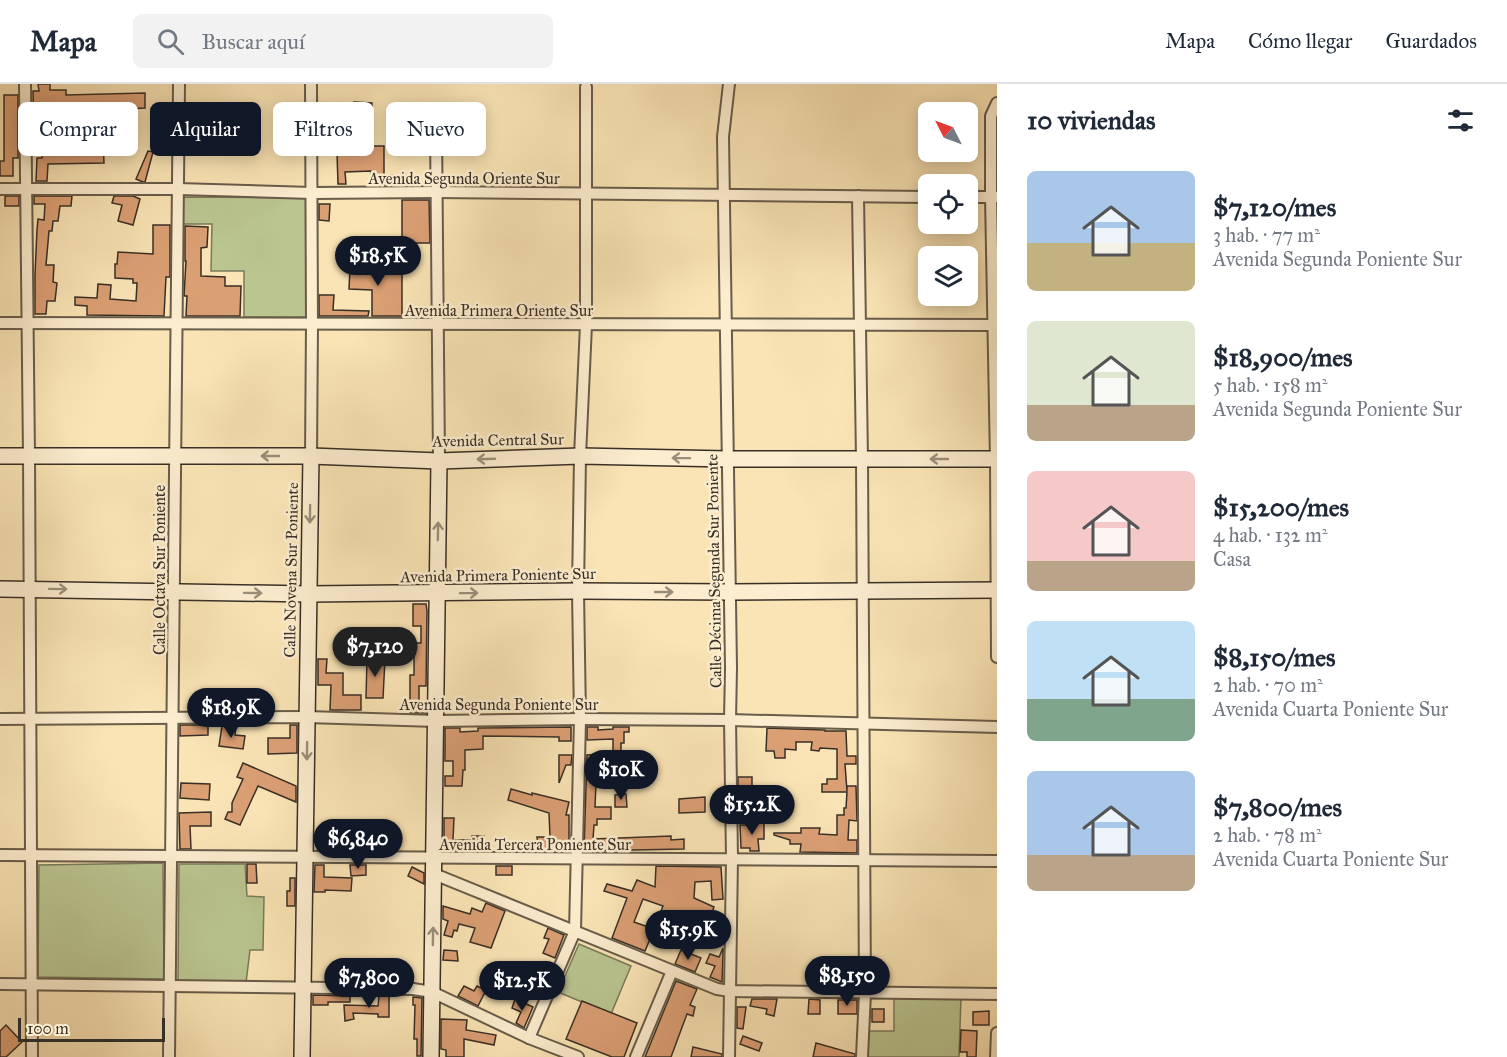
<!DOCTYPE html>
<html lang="es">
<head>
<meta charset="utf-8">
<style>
	body { margin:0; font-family:"IM FELL Great Primer",serif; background:#f2f2f3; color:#1f2937; height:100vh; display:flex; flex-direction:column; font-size:22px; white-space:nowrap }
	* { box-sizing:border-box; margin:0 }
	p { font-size:20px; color:#747a83 }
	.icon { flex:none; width:33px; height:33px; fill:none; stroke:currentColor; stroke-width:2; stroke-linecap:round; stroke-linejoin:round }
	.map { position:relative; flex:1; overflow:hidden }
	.side { display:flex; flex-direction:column; background:#fff; width:510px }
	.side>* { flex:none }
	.top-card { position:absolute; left:18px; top:18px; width:570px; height:54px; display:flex; gap:12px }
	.needle { width:39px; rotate:312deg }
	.tools { position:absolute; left:918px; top:18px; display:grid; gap:12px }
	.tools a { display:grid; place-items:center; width:60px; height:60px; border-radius:9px; background:#fff; box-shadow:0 3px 15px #0003; font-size:30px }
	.scale { position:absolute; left:18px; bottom:15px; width:147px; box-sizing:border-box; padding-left:6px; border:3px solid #382f26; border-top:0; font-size:16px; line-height:21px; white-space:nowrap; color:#382f26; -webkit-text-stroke:4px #fcedcf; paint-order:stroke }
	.price { position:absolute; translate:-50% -51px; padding:0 14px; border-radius:21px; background:#111827; color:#fff; font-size:20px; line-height:39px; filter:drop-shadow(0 2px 3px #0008) }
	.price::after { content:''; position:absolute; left:50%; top:36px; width:18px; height:14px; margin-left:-9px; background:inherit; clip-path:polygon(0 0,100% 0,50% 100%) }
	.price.active { background:#222; color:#fff }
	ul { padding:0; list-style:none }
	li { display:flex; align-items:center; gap:18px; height:150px; padding:0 30px }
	li span { display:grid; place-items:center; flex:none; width:168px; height:120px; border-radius:9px; color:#555 }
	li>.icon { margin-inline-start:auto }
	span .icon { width:72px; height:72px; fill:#fffc; stroke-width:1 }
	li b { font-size:26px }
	h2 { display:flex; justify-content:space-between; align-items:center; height:72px; padding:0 30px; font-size:26px }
	.chip { padding:0 21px; border-radius:9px; background:#fff; box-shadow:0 3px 15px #0003; font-size:21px; line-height:54px }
	.chip.active { background:#111827; color:#fff }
	header { display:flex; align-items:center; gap:36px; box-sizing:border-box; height:84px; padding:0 30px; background:#fff; border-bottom:2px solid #e0e1e3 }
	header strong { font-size:28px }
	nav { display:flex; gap:33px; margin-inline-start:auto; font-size:21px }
	.search { width:420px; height:54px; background:#f2f2f3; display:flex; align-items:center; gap:15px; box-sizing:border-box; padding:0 21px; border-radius:9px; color:#747a83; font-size:22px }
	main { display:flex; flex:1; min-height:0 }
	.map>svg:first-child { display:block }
	.green { fill:#bac590; stroke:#797a5b; stroke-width:1.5 }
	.building { fill:#db9f74; stroke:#382f26; stroke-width:1.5; fill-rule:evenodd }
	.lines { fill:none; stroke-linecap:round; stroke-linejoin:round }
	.street-casing { stroke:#685c4a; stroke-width:14 }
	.secondary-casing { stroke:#382f26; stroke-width:18 }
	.street { stroke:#fcedcf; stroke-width:10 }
	.secondary { stroke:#fcedcf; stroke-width:15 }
	.oneway { stroke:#9a8e7a }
	.labels { text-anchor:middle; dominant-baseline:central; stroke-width:5; stroke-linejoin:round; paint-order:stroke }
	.street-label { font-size:16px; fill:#382f26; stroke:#fcedcf }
</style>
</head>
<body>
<header>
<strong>Mapa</strong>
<div class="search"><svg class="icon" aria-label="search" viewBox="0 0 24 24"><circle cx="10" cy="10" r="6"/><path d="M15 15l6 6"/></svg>Buscar aquí</div>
<nav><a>Mapa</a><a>Cómo llegar</a><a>Guardados</a></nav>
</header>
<main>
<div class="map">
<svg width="997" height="973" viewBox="0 0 997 973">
	<rect width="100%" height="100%" fill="#fae4b5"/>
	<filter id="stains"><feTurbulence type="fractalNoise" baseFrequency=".00333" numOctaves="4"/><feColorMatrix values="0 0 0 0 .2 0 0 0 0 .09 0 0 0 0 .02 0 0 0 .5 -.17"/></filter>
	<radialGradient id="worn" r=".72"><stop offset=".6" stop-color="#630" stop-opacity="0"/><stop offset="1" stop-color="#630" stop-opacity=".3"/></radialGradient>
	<g class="green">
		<path d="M182,113L307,114L306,233H244V187H211L212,140H182Z"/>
		<path d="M163,779L164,895L38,893L39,781Z"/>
		<path d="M179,780H245L247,812L264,813L263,866H250L246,899H178Z"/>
		<path d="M579,860L631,882L611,930L558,908Z"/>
		<path d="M894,913H961L959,973H866L868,947H894Z"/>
	</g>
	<g class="building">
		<path d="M38,0H50V6H66V11L145,9V24L126,25L127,54L103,55L104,79L48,80L47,97H36L37,74H42V57H34L33,7H39Z"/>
		<path d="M4,11H18V74H13V92H0V77H4Z"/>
		<path d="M354,18L372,19L371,42L319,41V24H354Z"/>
		<path d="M390,35L431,36L429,43V56L390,55Z"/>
		<path d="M152,40H159V45H171V60H151Z"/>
		<path d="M371,62H384V91H412V101H371V87L345,88L346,100H338L337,69L371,68Z"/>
		<path d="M148,67L153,68L145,98H143L136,95Z"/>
		<rect x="5" y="112" width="14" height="10"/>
		<path d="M34,112H72L71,122H60L58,137H53L52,147H49L46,181H54L53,198L57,199L55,217H47L46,230H35V191L37,146L38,135L44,136L45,120H34Z"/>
		<path d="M114,112H133L140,115L133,141L118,137L122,121L112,119Z"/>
		<path d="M402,116H429L430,159H402Z"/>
		<path d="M319,120H330L329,137L319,136Z"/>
		<path d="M153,141H170V193H166L164,232L87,231V222L75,221V213L97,214L98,200L111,201L110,215L136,217L137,199H133V195L115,194V180H117L118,168L153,170Z"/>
		<path d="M185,142L208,143L207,163L201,164V192L225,193V202H241L240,232H186L187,212H184L186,177H185Z"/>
		<rect x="374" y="153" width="17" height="15"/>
		<path d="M347,173H367V187L402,186V232H372V206L349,205L350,185H347Z"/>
		<path d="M319,211H334L333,226L369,227L368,232H319Z"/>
		<path d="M413,520H426L427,527L426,602H419V618H426V629H410V591H414V573L412,572V559H421V542H413Z"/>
		<path d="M367,574L385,575L383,614H366Z"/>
		<path d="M318,575H327L326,589H343V611H361V626H330L331,601H318Z"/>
		<path d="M180,641H208V651L180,652Z"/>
		<path d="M290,641H297V669L268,670V654H290Z"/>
		<path d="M222,642L236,644L235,651L245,652L243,665L219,662Z"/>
		<path d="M571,643V657H559V653L483,652V665L465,666V686H463L462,702H445V692H453V677H445V644H460V648L478,647V644Z"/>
		<path d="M587,643H598V646L613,645V643H629V648H624V659H621V670H613V655L587,656Z"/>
		<path d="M767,644L825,646V647H846L847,672H856V680H845L847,707V702H856L857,737L849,736L848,756H857V769L800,768L801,760H790V756L774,751V749H801V744H820L819,750L837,751V731H844V724H846L847,708H822V700H827V695H837V665L820,664L819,667L811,666L812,658H796V666L785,665V674H775L774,667H766Z"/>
		<path d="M603,670V685H614V698L596,699L595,723H611V735H597V741H594L593,755L671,752V756L684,755V765L584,767L587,671Z"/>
		<path d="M559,671H572L571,681H566L559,699Z"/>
		<path d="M243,679L296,702V718L258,702L240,741L225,735L228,728H232V719L243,695L237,693Z"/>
		<rect x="738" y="693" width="14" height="12"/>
		<path d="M181,699L210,700L209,716L180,714Z"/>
		<path d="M511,705L532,711V709L569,718L566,731H569V767H538L537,753H550L549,729L508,716Z"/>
		<path d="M626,710L627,723H615V711Z"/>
		<path d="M705,713V728L679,729V715Z"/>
		<path d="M211,728V742H190L191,765H180L179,729Z"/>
		<path d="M444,734H454L453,756H472V752H484V766H444Z"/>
		<path d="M754,739H764V755H758L759,767H750V764H741L740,741H754Z"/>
		<path d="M247,780H256L257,799H247Z"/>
		<path d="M315,781H324V793L352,794L351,807L325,806V808H314Z"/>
		<path d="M350,781H366V791L351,792Z"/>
		<rect x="496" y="782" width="16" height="9"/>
		<path d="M656,782L721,783L723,815L712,816L711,797L695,798L694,814L714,823L709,837L690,829L679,858L653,848L645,867L612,854L627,814L604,807L607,800L632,807L637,796L655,803ZM643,815L663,822L654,845L634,838Z"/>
		<path d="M412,783L424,789V800L408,792Z"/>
		<path d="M290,794H295V822H287V807H290Z"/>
		<path d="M486,819L505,827L491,864L470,858L475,844L459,840L457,847L454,846L452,853L444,851L448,837L443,835V822L470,830L472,824L482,828Z"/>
		<path d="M548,844L564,851L555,874L543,869L549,855L544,854Z"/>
		<path d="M723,864V868L722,898L710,893L715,882L706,879L710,870L719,873Z"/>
		<path d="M444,866L457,867L458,877L443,876Z"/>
		<path d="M681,866L701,874L695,888L675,880Z"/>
		<path d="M510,885L539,897L536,904L507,892Z"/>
		<path d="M676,897L697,905L690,921L695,923L693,932L687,930L671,973H645Z"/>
		<path d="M464,902L474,907L477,902L486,906L478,922L458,912Z"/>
		<path d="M313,911L350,912V918H328V921H313Z"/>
		<path d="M379,912H389V933H378V930L353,929L354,935L345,937L344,921L378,922Z"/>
		<path d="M413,913L422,914L421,972H417V955H414L415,921H413Z"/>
		<path d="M515,915L533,923L524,944L516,939L521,928L512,924Z"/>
		<path d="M752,915H777L774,932L766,930L767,925L750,922Z"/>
		<path d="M809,915L820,916V930H808Z"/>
		<rect x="838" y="916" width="19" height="14"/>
		<path d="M582,917L637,939L624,973H612L566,955Z"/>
		<path d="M737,923H746L743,945L737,944Z"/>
		<rect x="872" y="925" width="12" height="13"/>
		<path d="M989,927V941H973V928Z"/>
		<path d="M441,935L467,936L466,946L496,951L494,961L464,955V973H446V966L441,965Z"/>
		<path d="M6,941L22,958L6,973H0V947Z"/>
		<path d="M961,946L977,947L976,973H967V968H960Z"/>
		<path d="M743,952L762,959L759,967L740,960Z"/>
		<path d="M816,959L855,970V973H813Z"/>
		<path d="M693,963L722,970V973H691Z"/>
	</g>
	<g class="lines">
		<defs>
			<g id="street">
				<path d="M25,0L29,372L32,973"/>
				<path d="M311,0L312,240L311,372"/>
				<path d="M997,19L991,32V113L996,376L997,573"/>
				<path d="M436,44L439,377"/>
				<path d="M0,105H178L312,109L436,108L928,113"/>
				<path d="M858,112L862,375L865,909L862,973"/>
				<path d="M968,113H997"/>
				<path d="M0,239L997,241"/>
				<path d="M0,635L307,633L436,637L580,635L730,636L997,643"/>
				<path d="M0,771L997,777"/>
				<path d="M434,790L717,905L730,907L997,910"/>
				<path d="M0,900L413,905L432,908L529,954L578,973"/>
				<path d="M529,954L575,847L580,635L578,507L580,372L586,241V3"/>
				<path d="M169,973L179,0"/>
				<path d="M636,973L672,887"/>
				<path d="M729,973L732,775L730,636L731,584L723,53L729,0"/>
				<path d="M996,973L997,949"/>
			</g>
			<g id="secondary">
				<path d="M0,372H311L439,377L580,372L728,375H997"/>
				<path d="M0,505L309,510L578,507L730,508L997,506"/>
				<path d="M302,973L311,372"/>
				<path d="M431,973L439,377"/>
			</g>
		</defs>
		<use href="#street" class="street-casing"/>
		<use href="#secondary" class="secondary-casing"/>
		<use href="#street" class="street"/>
		<use href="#secondary" class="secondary"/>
	</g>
	<defs><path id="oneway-shaft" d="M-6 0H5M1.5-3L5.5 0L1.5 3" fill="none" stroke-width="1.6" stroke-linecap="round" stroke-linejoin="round" transform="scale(1.5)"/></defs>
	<g class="oneway">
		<use href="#oneway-shaft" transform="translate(270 372) rotate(180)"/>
		<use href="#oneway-shaft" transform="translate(681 374) rotate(-179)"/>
		<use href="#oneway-shaft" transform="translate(486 375) rotate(178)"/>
		<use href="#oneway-shaft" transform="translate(939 375) rotate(-180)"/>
		<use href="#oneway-shaft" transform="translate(310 430) rotate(91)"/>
		<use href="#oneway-shaft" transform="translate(438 447) rotate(-89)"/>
		<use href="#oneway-shaft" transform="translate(58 505) rotate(1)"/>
		<use href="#oneway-shaft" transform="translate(664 508)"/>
		<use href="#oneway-shaft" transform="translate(253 509) rotate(1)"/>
		<use href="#oneway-shaft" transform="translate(469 509) rotate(-1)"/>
		<use href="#oneway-shaft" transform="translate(307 667) rotate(91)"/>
		<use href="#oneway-shaft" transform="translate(433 852) rotate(-89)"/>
	</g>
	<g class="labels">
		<g class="street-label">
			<text x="464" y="94">Avenida Segunda Oriente Sur</text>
			<text x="499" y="226">Avenida Primera Oriente Sur</text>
			<text transform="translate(498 356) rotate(-1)">Avenida Central Sur</text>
			<text transform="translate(159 486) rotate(-90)">Calle Octava Sur Poniente</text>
			<text transform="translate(291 486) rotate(-89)">Calle Novena Sur Poniente</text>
			<text transform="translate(714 487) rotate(-91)">Calle Décima Segunda Sur Poniente</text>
			<text transform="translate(498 491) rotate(-1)">Avenida Primera Poniente Sur</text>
			<text x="499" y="620">Avenida Segunda Poniente Sur</text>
			<text x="535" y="760">Avenida Tercera Poniente Sur</text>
		</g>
	</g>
	<rect width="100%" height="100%" filter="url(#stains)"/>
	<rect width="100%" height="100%" fill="url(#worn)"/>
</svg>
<div class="tools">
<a><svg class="needle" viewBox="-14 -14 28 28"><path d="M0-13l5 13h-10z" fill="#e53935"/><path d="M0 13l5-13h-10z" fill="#747a83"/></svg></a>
<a><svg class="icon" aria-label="locate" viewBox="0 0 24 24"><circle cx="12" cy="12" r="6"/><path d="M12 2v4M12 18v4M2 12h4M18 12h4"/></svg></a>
<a><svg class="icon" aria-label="layers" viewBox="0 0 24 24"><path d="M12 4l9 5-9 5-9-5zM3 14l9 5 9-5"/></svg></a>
</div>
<div class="scale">100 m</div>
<b class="price" style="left:378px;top:203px">$18.5K</b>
<b class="price active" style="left:375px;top:594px">$7,120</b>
<b class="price" style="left:231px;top:655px">$18.9K</b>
<b class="price" style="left:621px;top:717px">$10K</b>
<b class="price" style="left:752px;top:752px">$15.2K</b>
<b class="price" style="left:358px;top:786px">$6,840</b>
<b class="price" style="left:688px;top:877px">$15.9K</b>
<b class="price" style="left:847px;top:923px">$8,150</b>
<b class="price" style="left:369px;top:925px">$7,800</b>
<b class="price" style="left:522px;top:928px">$12.5K</b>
<div class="top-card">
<a class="chip">Comprar</a>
<a class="chip active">Alquilar</a>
<a class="chip">Filtros</a>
<a class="chip">Nuevo</a>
</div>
</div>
<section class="side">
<h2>10 viviendas<svg class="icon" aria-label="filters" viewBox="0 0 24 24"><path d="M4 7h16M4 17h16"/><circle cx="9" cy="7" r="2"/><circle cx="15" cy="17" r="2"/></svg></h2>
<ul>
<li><span style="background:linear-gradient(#a9c7e8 60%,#c2b280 0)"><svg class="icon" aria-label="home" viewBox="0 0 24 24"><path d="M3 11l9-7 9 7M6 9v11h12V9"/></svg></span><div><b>$7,120/mes</b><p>3 hab. · 77 m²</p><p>Avenida Segunda Poniente Sur</p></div></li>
<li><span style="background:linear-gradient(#dfe7d0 70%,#b9a48a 0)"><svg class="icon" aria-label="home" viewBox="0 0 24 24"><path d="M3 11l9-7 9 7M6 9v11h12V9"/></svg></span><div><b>$18,900/mes</b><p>5 hab. · 158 m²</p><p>Avenida Segunda Poniente Sur</p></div></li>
<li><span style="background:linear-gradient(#f6c9c9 75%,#b9a48a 0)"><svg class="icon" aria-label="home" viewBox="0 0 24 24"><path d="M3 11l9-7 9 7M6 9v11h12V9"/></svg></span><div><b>$15,200/mes</b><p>4 hab. · 132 m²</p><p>Casa</p></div></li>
<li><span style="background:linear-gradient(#bfe0f5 65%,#7fa58c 0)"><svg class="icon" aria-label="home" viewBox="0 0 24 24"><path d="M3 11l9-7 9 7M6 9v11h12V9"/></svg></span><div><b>$8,150/mes</b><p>2 hab. · 70 m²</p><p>Avenida Cuarta Poniente Sur</p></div></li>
<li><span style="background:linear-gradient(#a9c7e8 70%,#b9a48a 0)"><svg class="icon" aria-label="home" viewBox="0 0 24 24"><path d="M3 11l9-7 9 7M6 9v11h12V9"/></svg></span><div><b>$7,800/mes</b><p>2 hab. · 78 m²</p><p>Avenida Cuarta Poniente Sur</p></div></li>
</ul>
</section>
</main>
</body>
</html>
